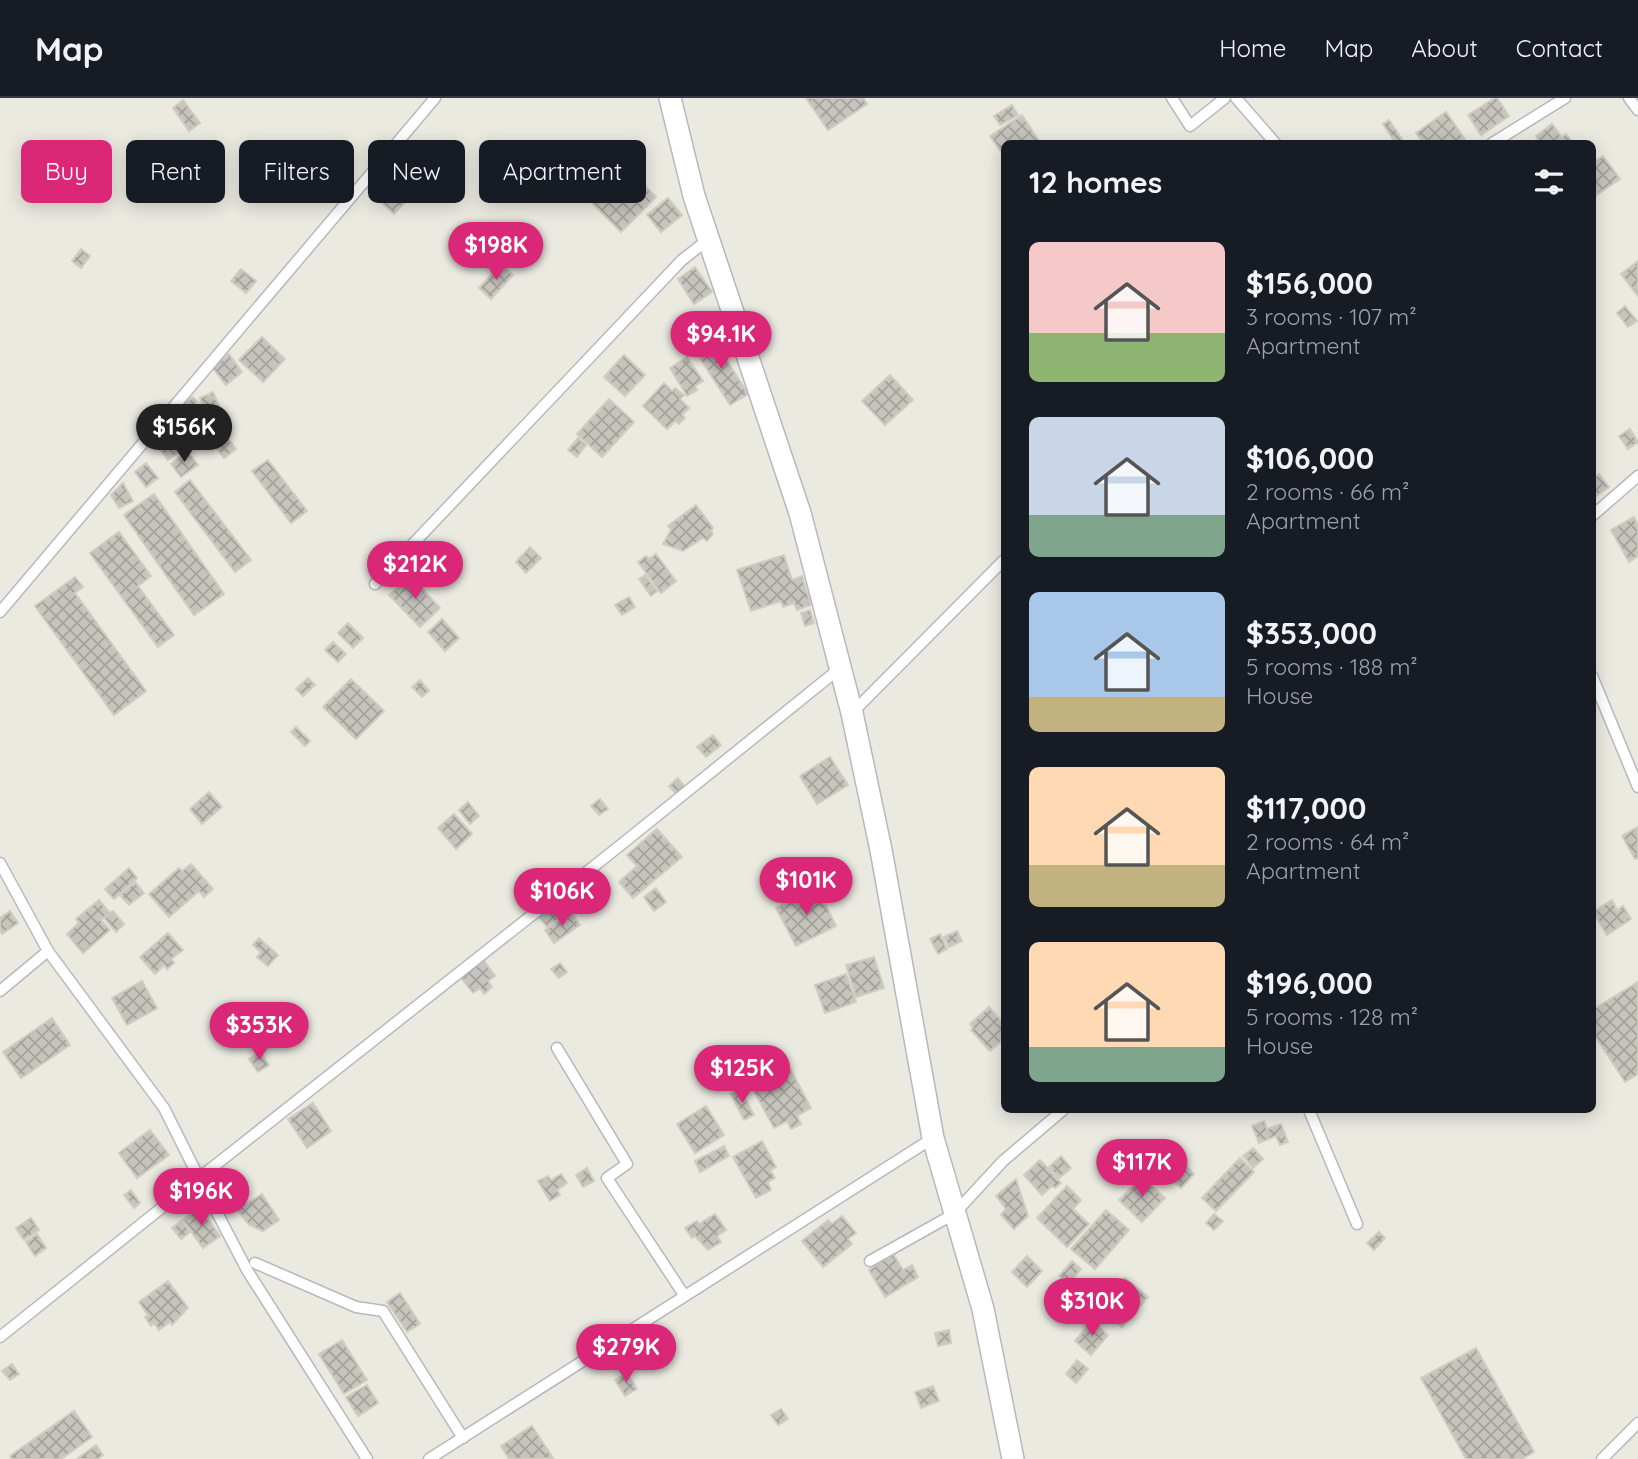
<!DOCTYPE html>
<html lang="en">
<head>
<meta charset="utf-8">
<style>
	body { margin:0; font-family:Quicksand,sans-serif; background:#242831; color:#f1f3f6; height:100vh; display:flex; flex-direction:column; font-size:26px; white-space:nowrap }
	* { box-sizing:border-box; margin:0 }
	p { font-size:23px; color:#9ea1a6 }
	.icon { flex:none; width:38px; height:38px; fill:none; stroke:currentColor; stroke-width:2; stroke-linecap:round; stroke-linejoin:round }
	.map { position:relative; flex:1; overflow:hidden }
	.panel { position:absolute; left:1001px; top:42px; width:595px; height:973px; display:flex; flex-direction:column; background:#171b24; border-radius:10px; box-shadow:0 4px 18px #0003 }
	.panel>* { flex:none }
	.guide { position:absolute; left:21px; top:42px; width:665px; height:63px; display:flex; gap:14px }
	.price { position:absolute; translate:-50% -60px; padding:0 16px; border-radius:24px; background:#db2777; color:#fff; font-size:23px; line-height:46px; filter:drop-shadow(0 2px 4px #0008) }
	.price::after { content:''; position:absolute; left:50%; top:42px; width:21px; height:16px; margin-left:-10px; background:inherit; clip-path:polygon(0 0,100% 0,50% 100%) }
	.price.active { background:#222; color:#fff }
	ul { padding:0; list-style:none }
	li { display:flex; align-items:center; gap:21px; height:175px; padding:0 28px }
	li span { display:grid; place-items:center; flex:none; width:196px; height:140px; border-radius:10px; color:#555 }
	li>.icon { margin-inline-start:auto }
	span .icon { width:84px; height:84px; fill:#fffc; stroke-width:1 }
	li b { font-size:30px }
	h2 { display:flex; justify-content:space-between; align-items:center; height:84px; padding:0 28px; font-size:30px }
	.tag { padding:0 24px; border-radius:10px; background:#171b24; box-shadow:0 4px 18px #0003; font-size:24px; line-height:63px }
	.tag.active { background:#db2777; color:#fff }
	header { display:flex; align-items:center; gap:42px; box-sizing:border-box; height:98px; padding:0 35px; background:#171b24; border-bottom:2px solid #363941 }
	header strong { font-size:33px }
	nav { display:flex; gap:38px; margin-inline-start:auto; font-size:24px }
	.map>svg:first-child { display:block }
	.building { fill:url(#building-cross-hatch); stroke:#d0cdc0; stroke-width:2 }
	.lines { fill:none; stroke-linecap:round; stroke-linejoin:round }
	.service-casing { stroke:#b7b8bd; stroke-width:13 }
	.minor-casing { stroke:#b7b8bd; stroke-width:24 }
	.service { stroke:#fff; stroke-width:10 }
	.minor { stroke:#fff; stroke-width:21 }
</style>
</head>
<body>
<header>
<strong>Map</strong>
<nav><a>Home</a><a>Map</a><a>About</a><a>Contact</a></nav>
</header>
<div class="map">
<svg width="1638" height="1361" viewBox="0 0 1638 1361">
	<defs>
		<pattern id="building-cross-hatch" width="8" height="8" patternUnits="userSpaceOnUse" patternTransform="scale(1.75)"><rect width="8" height="8" fill="#c7c4be"/><path d="M0 0l8 8M0 8l8-8" fill="none" stroke="#a5a29e"/></pattern>
	</defs>
	<rect width="100%" height="100%" fill="#ebeae1"/>
	<g class="building">
		<path d="M806,0H863L867,6L828,32Z"/>
		<path d="M1495,0H1497L1509,18L1481,37L1468,17Z"/>
		<path d="M183,2L200,25L189,33L173,10Z"/>
		<path d="M1012,7L1018,17L1000,27L994,18Z"/>
		<path d="M1446,14L1466,43L1463,46H1424L1416,35Z"/>
		<path d="M1022,17L1041,46H1004V57H1003L990,38Z"/>
		<path d="M1389,22L1402,41L1396,46L1383,26Z"/>
		<path d="M1552,26L1562,39L1566,36L1574,46H1541L1536,38Z"/>
		<path d="M424,51L435,61L423,73L412,63Z"/>
		<path d="M1603,58L1620,81L1592,100V65Z"/>
		<path d="M388,67L416,92L394,116L366,90Z"/>
		<path d="M627,69L656,99L621,134L591,104Z"/>
		<path d="M668,100L682,117L661,134L647,117Z"/>
		<path d="M511,131L527,146L519,154L516,151L509,159L496,147Z"/>
		<path d="M81,151L90,158L81,170L72,163Z"/>
		<path d="M1638,163V198L1621,176Z"/>
		<path d="M501,166L513,177L491,201L479,190Z"/>
		<path d="M695,169L712,194L694,206L678,181Z"/>
		<path d="M241,171L256,183L246,195L231,183Z"/>
		<path d="M1625,208L1637,223L1628,229L1617,215Z"/>
		<path d="M262,239L285,261L263,284L239,262Z"/>
		<path d="M712,239L748,296L730,307L694,251Z"/>
		<path d="M229,256L242,274L226,287L212,269Z"/>
		<path d="M624,257L645,277L625,298L604,279Z"/>
		<path d="M687,259L703,283L695,288L697,292L687,298L670,270Z"/>
		<path d="M890,277L913,302L885,327L862,303Z"/>
		<path d="M664,285L672,293L675,290L684,297L680,301L689,310L682,317L685,320L679,326L675,323L667,331L643,308Z"/>
		<path d="M213,294L223,318L210,324L200,300Z"/>
		<path d="M193,299L196,303L193,325L199,333L192,339L173,315Z"/>
		<path d="M609,301L634,324L602,359L577,336Z"/>
		<path d="M1630,331L1638,344L1628,351L1619,338Z"/>
		<path d="M224,335L236,351L224,360L212,344Z"/>
		<path d="M176,337L185,349L168,362L159,350Z"/>
		<path d="M578,340L586,347L577,359L568,352Z"/>
		<path d="M187,353L198,367L181,379L171,366Z"/>
		<path d="M268,362L307,413L291,425L252,373Z"/>
		<path d="M146,365L158,380L146,389L135,374Z"/>
		<path d="M1599,376L1609,389L1592,401V381Z"/>
		<path d="M190,382L251,462L235,474L175,394Z"/>
		<path d="M123,385L133,403L119,410L111,397Z"/>
		<path d="M154,396L224,496L194,517L124,417Z"/>
		<path d="M696,407L713,430L711,433L713,436L707,443L703,440L683,453L663,446L671,432L668,428Z"/>
		<path d="M1634,419L1638,427V458L1629,464L1611,432Z"/>
		<path d="M119,434L151,478L138,488L174,537L158,549L90,455Z"/>
		<path d="M530,449L541,460L526,475L516,464Z"/>
		<path d="M656,456L676,483L661,495L638,464L646,458L649,461Z"/>
		<path d="M784,457L792,482L802,478L811,507L797,512L794,505L783,509L781,503L751,513L737,472Z"/>
		<path d="M645,477L657,493L651,498L639,481Z"/>
		<path d="M410,478L440,510L420,529L389,497Z"/>
		<path d="M75,479L83,489L75,495L146,593L114,617L35,508Z"/>
		<path d="M629,499L635,509L622,517L615,507Z"/>
		<path d="M810,512L814,525L805,528L801,515Z"/>
		<path d="M442,521L459,540L445,553L428,534Z"/>
		<path d="M348,525L363,540L353,550L338,535Z"/>
		<path d="M333,544L346,556L338,564L325,552Z"/>
		<path d="M308,580L315,587L303,598L296,591Z"/>
		<path d="M351,581L384,613L356,641L323,609Z"/>
		<path d="M420,582L429,593L422,599L412,589Z"/>
		<path d="M296,629L310,643L305,648L291,634Z"/>
		<path d="M713,637L721,647L706,659L697,649Z"/>
		<path d="M830,659L848,687L817,706L800,678Z"/>
		<path d="M678,680L685,689L676,696L669,688Z"/>
		<path d="M209,694L222,709L202,726L190,711Z"/>
		<path d="M600,701L608,711L599,717L591,708Z"/>
		<path d="M468,704L479,718L470,726L459,712Z"/>
		<path d="M454,716L472,736L456,751L438,730Z"/>
		<path d="M1638,729V760L1635,761L1622,738Z"/>
		<path d="M657,731L682,759L633,800L619,784L637,768L627,757Z"/>
		<path d="M191,766L213,791L204,799L199,793L169,819L149,796L179,770L182,773Z"/>
		<path d="M129,770L137,780L114,801L105,791Z"/>
		<path d="M597,771L610,791L589,804L576,785Z"/>
		<path d="M135,784L144,795L129,807L120,797Z"/>
		<path d="M817,789L836,828L796,848L776,810Z"/>
		<path d="M656,790L666,804L654,813L644,799Z"/>
		<path d="M561,798L571,812L547,829L536,815Z"/>
		<path d="M99,802L110,815L101,822L110,832L83,855L67,836L79,825L76,821Z"/>
		<path d="M1612,802L1617,812L1623,808L1631,821L1607,837L1593,814Z"/>
		<path d="M10,813L18,825L2,836L0,832V820Z"/>
		<path d="M113,813L124,826L116,834L104,820Z"/>
		<path d="M571,814L580,827L554,845L545,832Z"/>
		<path d="M957,833L962,843L949,849L944,839Z"/>
		<path d="M168,835L183,852L171,861L174,865L167,871L164,867L155,876L140,859Z"/>
		<path d="M940,836L947,851L938,856L930,841Z"/>
		<path d="M259,840L278,857L268,868L257,859L261,854L253,847Z"/>
		<path d="M874,859L884,890L856,899L846,867Z"/>
		<path d="M482,860L495,878L488,883L492,889L484,896L480,890L473,895L459,877Z"/>
		<path d="M560,865L567,874L559,880L551,871Z"/>
		<path d="M846,876L856,904L825,915L815,887Z"/>
		<path d="M142,883L157,910L127,927L112,900Z"/>
		<path d="M1638,884V976L1625,984L1592,933V912Z"/>
		<path d="M989,909L1004,926V941L990,953L971,932L973,930L970,926Z"/>
		<path d="M52,920L70,947L21,980L3,954Z"/>
		<path d="M260,954L269,967L258,974L249,961Z"/>
		<path d="M789,968L811,1010L797,1018L801,1026L791,1031L787,1023L774,1030L751,988Z"/>
		<path d="M740,991L754,1017L744,1022L731,996Z"/>
		<path d="M313,1005L331,1033L307,1050L288,1021Z"/>
		<path d="M706,1008L724,1037L695,1055L677,1026Z"/>
		<path d="M1264,1023L1267,1031L1281,1026L1288,1044L1280,1047L1276,1038L1259,1045L1252,1028Z"/>
		<path d="M150,1032L169,1057L137,1080L119,1055Z"/>
		<path d="M762,1043L776,1069L770,1072L775,1080L768,1084L771,1092L756,1100L733,1059Z"/>
		<path d="M724,1048L729,1058L700,1074L695,1063Z"/>
		<path d="M1253,1050L1263,1061L1253,1070L1243,1058Z"/>
		<path d="M1061,1058L1071,1070L1059,1080L1049,1069Z"/>
		<path d="M1240,1060L1254,1074L1216,1113L1202,1100Z"/>
		<path d="M1040,1062L1061,1085L1055,1090L1052,1088L1042,1097L1024,1077Z"/>
		<path d="M1183,1065L1194,1076L1181,1090L1169,1079Z"/>
		<path d="M587,1070L594,1083L583,1089L576,1077Z"/>
		<path d="M561,1076L567,1085L557,1092L560,1097L550,1103L538,1083L548,1078L551,1082Z"/>
		<path d="M1142,1079L1165,1100L1142,1124L1119,1102Z"/>
		<path d="M1016,1081L1028,1118L1014,1131L1001,1117L1006,1111L996,1098Z"/>
		<path d="M1067,1088L1081,1102L1073,1111L1089,1126L1067,1149L1037,1120Z"/>
		<path d="M131,1092L140,1105L134,1110L124,1097Z"/>
		<path d="M262,1096L279,1122L263,1133L249,1127L237,1112Z"/>
		<path d="M200,1110L220,1138L203,1150L183,1122Z"/>
		<path d="M1106,1112L1129,1132L1095,1171L1071,1151Z"/>
		<path d="M715,1116L726,1132L717,1138L721,1144L708,1152L695,1138L692,1140L685,1130L697,1123L699,1126Z"/>
		<path d="M1214,1116L1223,1123L1214,1132L1206,1125Z"/>
		<path d="M842,1118L856,1135L848,1141L852,1146L823,1169L802,1143L828,1122L832,1126Z"/>
		<path d="M31,1120L39,1132L24,1142L16,1130Z"/>
		<path d="M182,1122L190,1134L181,1141L172,1130Z"/>
		<path d="M1379,1134L1385,1140L1374,1152L1367,1145Z"/>
		<path d="M37,1136L46,1150L35,1158L26,1144Z"/>
		<path d="M893,1156L903,1172L912,1167L918,1179L885,1199L869,1172Z"/>
		<path d="M1027,1158L1042,1173L1027,1189L1012,1174Z"/>
		<path d="M1072,1163L1081,1171L1068,1186L1059,1178Z"/>
		<path d="M1125,1180L1148,1199L1122,1229L1099,1210Z"/>
		<path d="M168,1183L188,1210L172,1227L170,1224L159,1232L154,1225L151,1228L145,1219L148,1217L139,1204Z"/>
		<path d="M400,1195L420,1226L407,1234L387,1204Z"/>
		<path d="M1092,1223L1108,1237L1091,1257L1075,1243Z"/>
		<path d="M949,1232L951,1245L938,1248L935,1235Z"/>
		<path d="M342,1242L367,1282L344,1296L319,1256Z"/>
		<path d="M1476,1250L1534,1354L1522,1361H1466L1421,1280Z"/>
		<path d="M1077,1262L1088,1271L1076,1285L1066,1276Z"/>
		<path d="M12,1266L19,1276L10,1282L2,1273Z"/>
		<path d="M627,1275L637,1291L625,1298L615,1282Z"/>
		<path d="M367,1287L378,1305L358,1318L346,1299Z"/>
		<path d="M933,1288L939,1303L921,1310L915,1294Z"/>
		<path d="M781,1311L788,1321L778,1327L771,1317Z"/>
		<path d="M74,1313L92,1339L61,1361H12L10,1358Z"/>
		<path d="M532,1328L553,1360L509,1361L501,1348Z"/>
		<path d="M96,1347L103,1357L98,1361H77Z"/>
	</g>
	<g class="lines">
		<defs>
			<g id="service">
				<path d="M1172,0L1190,28L1225,0"/>
				<path d="M1236,0L1276,46"/>
				<path d="M1629,0L1638,12"/>
				<path d="M1491,46L1565,0"/>
				<path d="M1592,418L1638,378"/>
				<path d="M375,486L682,162L709,141"/>
				<path d="M0,514L435,0"/>
				<path d="M1592,578L1638,689"/>
				<path d="M852,615L1004,462"/>
				<path d="M0,765L48,853L164,1010L199,1080L0,1239"/>
				<path d="M0,893L48,853"/>
				<path d="M557,950L627,1066L607,1080L684,1197"/>
				<path d="M1309,1012L1357,1126"/>
				<path d="M870,1163L954,1116L1003,1063L1063,1012"/>
				<path d="M255,1165L356,1209L383,1213L463,1340"/>
				<path d="M367,1361L247,1172L199,1080L617,750L839,571"/>
				<path d="M429,1361L933,1040"/>
				<path d="M1602,1361L1638,1325"/>
			</g>
			<path id="minor" d="M670,0L694,98L800,415L852,615L881,752L933,1040L983,1211L1013,1361"/>
		</defs>
		<use href="#service" class="service-casing"/>
		<use href="#minor" class="minor-casing"/>
		<use href="#service" class="service"/>
		<use href="#minor" class="minor"/>
	</g>
</svg>
<b class="price" style="left:496px;top:184px">$198K</b>
<b class="price" style="left:721px;top:273px">$94.1K</b>
<b class="price active" style="left:184px;top:366px">$156K</b>
<b class="price" style="left:415px;top:503px">$212K</b>
<b class="price" style="left:806px;top:819px">$101K</b>
<b class="price" style="left:562px;top:830px">$106K</b>
<b class="price" style="left:259px;top:964px">$353K</b>
<b class="price" style="left:742px;top:1007px">$125K</b>
<b class="price" style="left:1142px;top:1101px">$117K</b>
<b class="price" style="left:201px;top:1130px">$196K</b>
<b class="price" style="left:1092px;top:1240px">$310K</b>
<b class="price" style="left:626px;top:1286px">$279K</b>
<div class="guide">
<a class="tag active">Buy</a>
<a class="tag">Rent</a>
<a class="tag">Filters</a>
<a class="tag">New</a>
<a class="tag">Apartment</a>
</div>
<section class="panel">
<h2>12 homes<svg class="icon" aria-label="filters" viewBox="0 0 24 24"><path d="M4 7h16M4 17h16"/><circle cx="9" cy="7" r="2"/><circle cx="15" cy="17" r="2"/></svg></h2>
<ul>
<li><span style="background:linear-gradient(#f6c9c9 65%,#8fb573 0)"><svg class="icon" aria-label="home" viewBox="0 0 24 24"><path d="M3 11l9-7 9 7M6 9v11h12V9"/></svg></span><div><b>$156,000</b><p>3 rooms · 107 m²</p><p>Apartment</p></div></li>
<li><span style="background:linear-gradient(#c9d6e8 70%,#7fa58c 0)"><svg class="icon" aria-label="home" viewBox="0 0 24 24"><path d="M3 11l9-7 9 7M6 9v11h12V9"/></svg></span><div><b>$106,000</b><p>2 rooms · 66 m²</p><p>Apartment</p></div></li>
<li><span style="background:linear-gradient(#a9c7e8 75%,#c2b280 0)"><svg class="icon" aria-label="home" viewBox="0 0 24 24"><path d="M3 11l9-7 9 7M6 9v11h12V9"/></svg></span><div><b>$353,000</b><p>5 rooms · 188 m²</p><p>House</p></div></li>
<li><span style="background:linear-gradient(#ffd9b3 70%,#c2b280 0)"><svg class="icon" aria-label="home" viewBox="0 0 24 24"><path d="M3 11l9-7 9 7M6 9v11h12V9"/></svg></span><div><b>$117,000</b><p>2 rooms · 64 m²</p><p>Apartment</p></div></li>
<li><span style="background:linear-gradient(#ffd9b3 75%,#7fa58c 0)"><svg class="icon" aria-label="home" viewBox="0 0 24 24"><path d="M3 11l9-7 9 7M6 9v11h12V9"/></svg></span><div><b>$196,000</b><p>5 rooms · 128 m²</p><p>House</p></div></li>
</ul>
</section>
</div>
</body>
</html>
